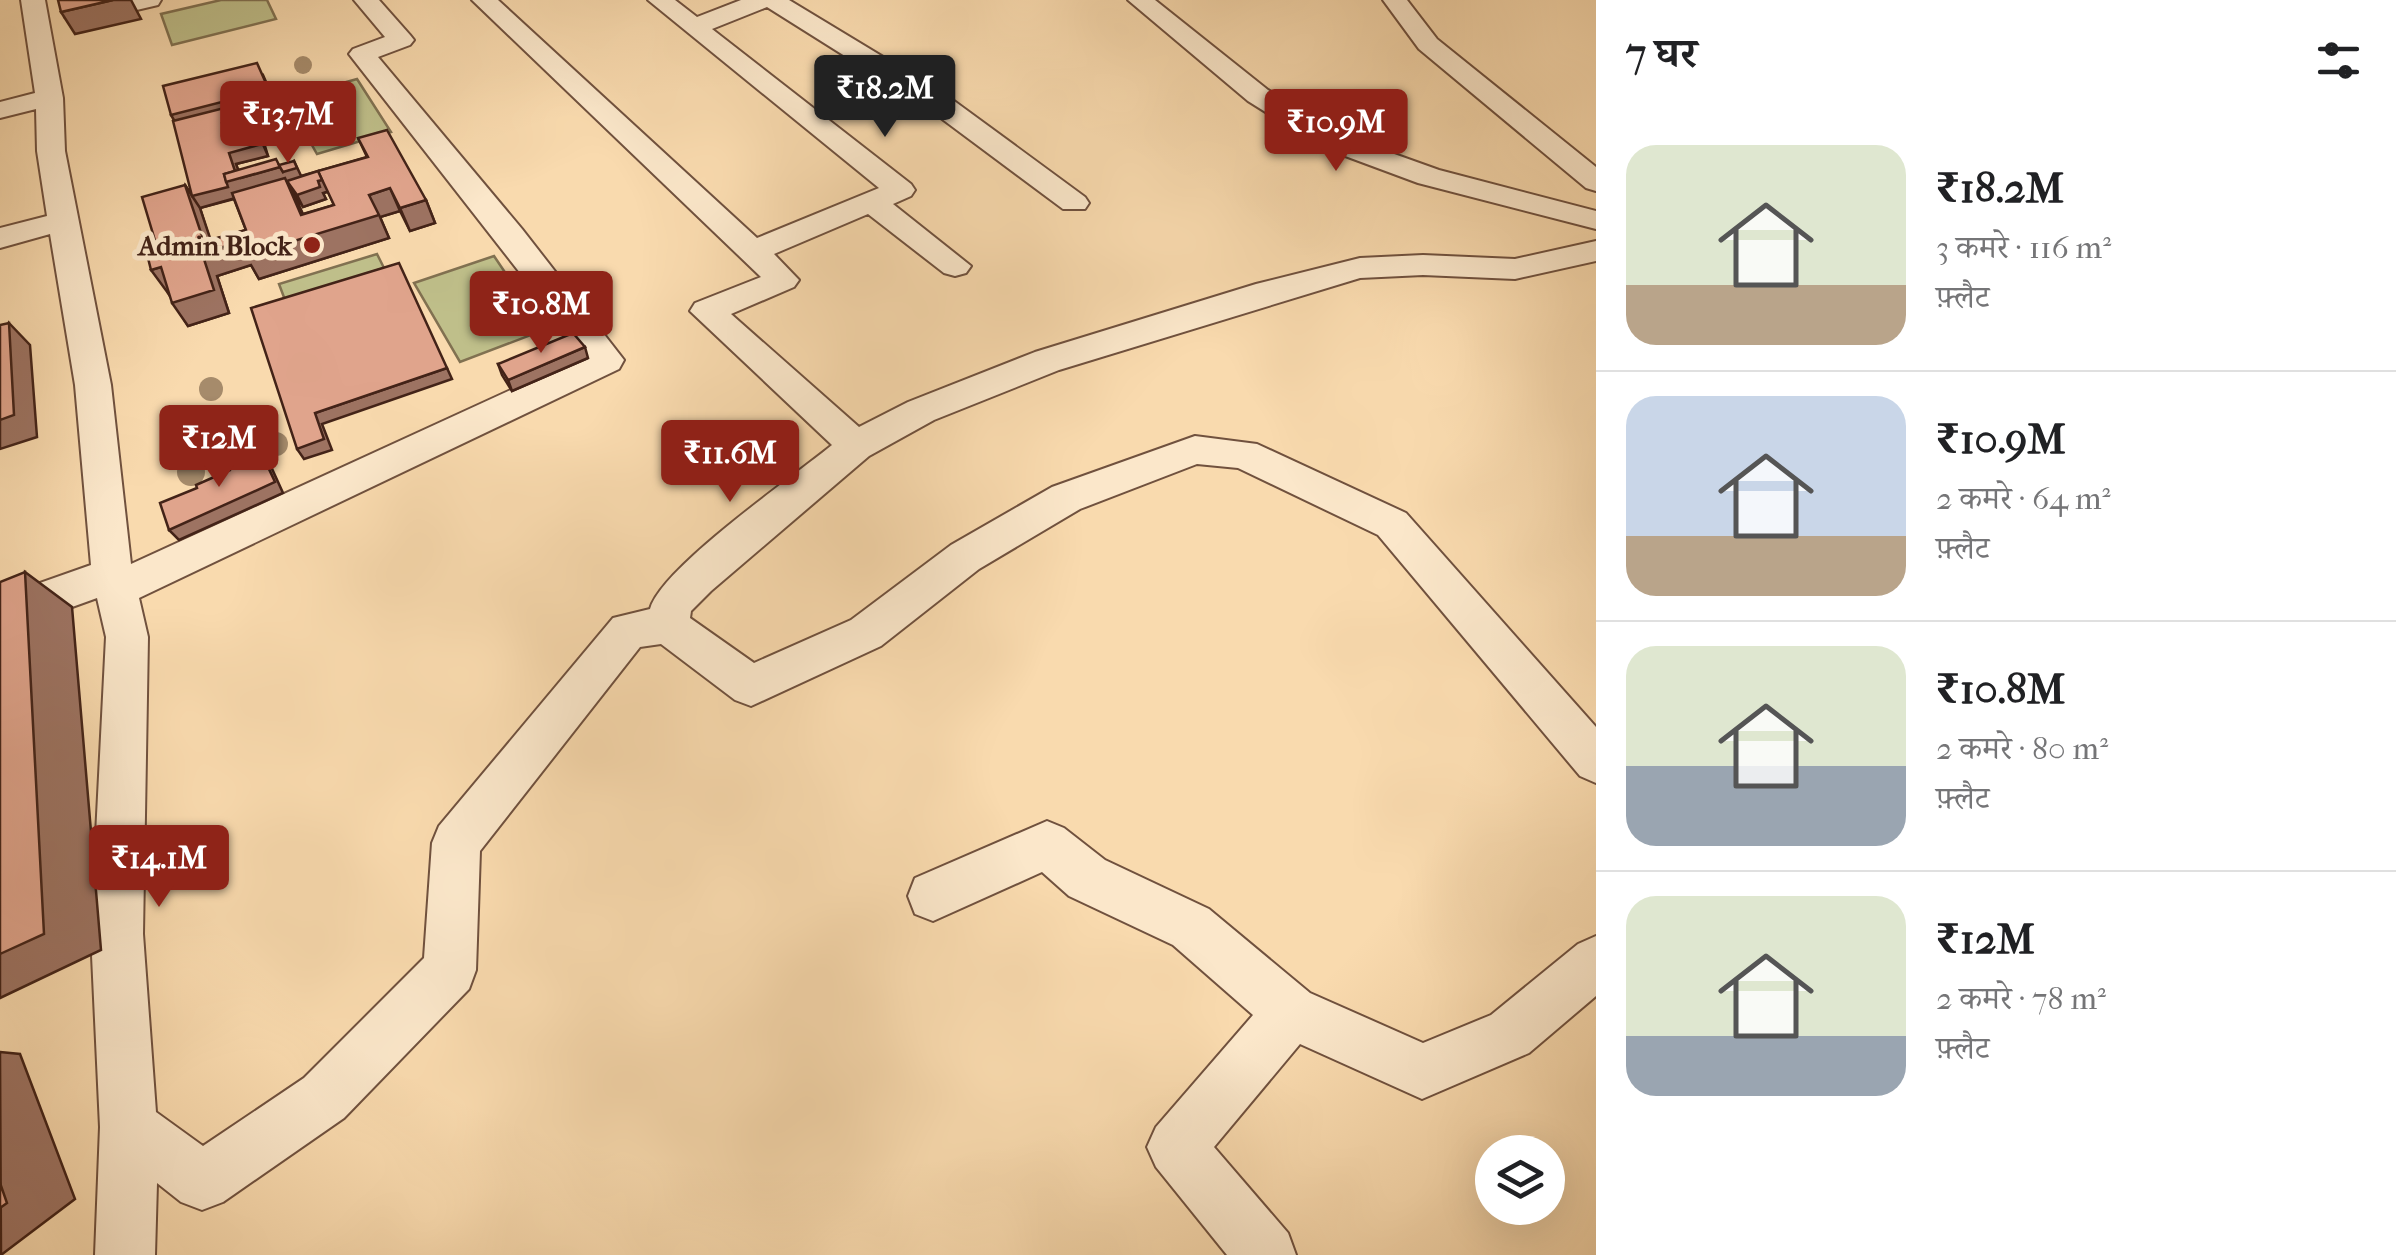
<!DOCTYPE html>
<html lang="hi">
<head>
<meta charset="utf-8">
<style>
	body { margin:0; font-family:"IM FELL French Canon","Noto Serif Devanagari",serif; background:#f2f2f2; color:#202124; height:100vh; display:flex; flex-direction:column; font-size:38px; white-space:nowrap }
	* { box-sizing:border-box; margin:0 }
	p { font-size:32px; color:#757577 }
	.icon { flex:none; width:55px; height:55px; fill:none; stroke:currentColor; stroke-width:2; stroke-linecap:round; stroke-linejoin:round }
	.map { position:relative; flex:1; overflow:hidden }
	.panel { display:flex; flex-direction:column; background:#fff; width:800px }
	.panel>* { flex:none }
	.buttons { position:absolute; left:1475px; top:1135px; display:grid; gap:20px }
	.buttons a { display:grid; place-items:center; width:90px; height:90px; border-radius:50%; background:#fff; box-shadow:0 10px 40px #0002; font-size:50px }
	.price { position:absolute; translate:-50% -85px; padding:0 22px; border-radius:10px; background:#8f2418; color:#fff; font-size:32px; line-height:65px; filter:drop-shadow(0 2px 5px #0008) }
	.price::after { content:''; position:absolute; left:50%; top:60px; width:30px; height:22px; margin-left:-15px; background:inherit; clip-path:polygon(0 0,100% 0,50% 100%) }
	.price.active { background:#222; color:#fff }
	ul { padding:0; list-style:none }
	li { display:flex; align-items:center; gap:30px; height:250px; padding:0 30px }
	li+li { border-top:2px solid #e0e0e0 }
	li span { display:grid; place-items:center; flex:none; width:280px; height:200px; border-radius:30px; color:#555 }
	li>.icon { margin-inline-start:auto }
	span .icon { width:120px; height:120px; fill:#fffc; stroke-width:1 }
	li b { font-size:42px }
	h2 { display:flex; justify-content:space-between; align-items:center; height:120px; padding:0 30px; font-size:42px }
	main { display:flex; flex:1; min-height:0 }
	.map>svg:first-child { display:block }
	.green { fill:#bfbf8a; stroke:#817151; stroke-width:2.5 }
	.lines { fill:none; stroke-linecap:round; stroke-linejoin:round }
	.minor-casing { stroke:#70513e; stroke-width:4 }
	.minor { fill:#fbe7ca; fill-rule:evenodd }
	.tree { fill:#a68b6b }
	.wall { fill:#c18d78; stroke:#432318; stroke-width:2.5; fill-rule:evenodd }
	.shaded-wall { fill:#9d7362; stroke:#432318; stroke-width:2.5 }
	.building { fill:#e0a48c; stroke:#432318; stroke-width:2.5 }
	.poi-dot { fill:#8f2418; stroke:#fbe7ca; stroke-width:4 }
	.labels { text-anchor:middle; dominant-baseline:central; stroke-width:10; stroke-linejoin:round; paint-order:stroke }
	.far-poi-label { font-size:28px; font-weight:bold; fill:#432318; stroke:#fbe7ca; text-anchor:end }
</style>
</head>
<body>
<main>
<div class="map">
<svg width="1596" height="1255" viewBox="0 0 1596 1255">
	<rect width="100%" height="100%" fill="#f9daae"/>
	<filter id="stains"><feTurbulence type="fractalNoise" baseFrequency=".002" numOctaves="4"/><feColorMatrix values="0 0 0 0 .2 0 0 0 0 .09 0 0 0 0 .02 0 0 0 .5 -.17"/></filter>
	<radialGradient id="worn" r=".72"><stop offset=".6" stop-color="#630" stop-opacity="0"/><stop offset="1" stop-color="#630" stop-opacity=".3"/></radialGradient>
	<g class="green">
		<path d="M221,0H267L276,19L172,45L161,14Z"/>
		<path d="M357,79L391,132L317,154L286,99Z"/>
		<path d="M377,254L384,268L285,300L279,284Z"/>
		<path d="M494,256L544,330L460,362L414,283Z"/>
	</g>
	<g class="lines">
		<defs>
			<g id="minor">
				<path d="M21,0H45L63,98L65,151L111,385L131,564L585,356L349,54L353,49L385,37L354,0H379L410,35L414,40L410,45L378,57L522,229L624,360L619,369L139,598L148,637L143,934L156,1112L203,1146L304,1078L424,958L432,843L439,826L613,618L650,609C661,568 793,477 832,445L690,311L695,303L761,277L472,0H498L757,238L879,188L648,0H675L697,17L741,0H789L946,95L1085,197L1089,203L1085,209H1063L926,107L767,7L712,29L911,184L915,190L911,196L893,204L971,266L966,273L955,276L944,273L868,214L774,254L799,280L794,287L731,314L859,427L908,402L1035,352L1256,284L1360,258L1423,255L1515,259L1596,241V261L1515,279L1423,275L1360,278L1059,370L934,420L869,456L711,591L691,611L690,618L754,663L851,620L951,545L1052,487L1195,436L1257,444L1406,513L1596,727V783L1580,776L1378,535L1238,468L1197,464L1080,509L979,569L881,646L751,706L735,700L661,644L640,647L480,851L476,970L469,989L344,1118L223,1202L202,1210L181,1202L157,1183L155,1255H95L100,1127L91,934L106,637L97,598L0,633V597L91,565L75,385L50,234L0,248V228L47,216L37,151L36,109L0,118V102L35,93Z"/>
				<path d="M118,0H161L158,5L77,24L65,17L68,12Z"/>
				<path d="M1128,0H1155L1268,90L1341,135L1439,170L1596,211V229L1418,183L1321,147L1248,101Z"/>
				<path d="M1383,0H1407L1437,39L1596,167V191L1586,188L1419,49Z"/>
				<path d="M1047,821L1064,828L1105,860L1209,909L1310,993L1423,1043L1491,1015L1578,944L1596,936V996L1529,1053L1422,1099L1300,1044L1214,1147L1288,1233L1296,1255H1227L1156,1167L1147,1147L1156,1127L1253,1015L1173,945L1069,896L1042,872L933,921L915,914L908,896L915,878Z"/>
			</g>
		</defs>
		<use href="#minor" class="minor-casing"/>
		<use href="#minor" class="minor"/>
	</g>
	<g class="tree">
		<circle cx="303" cy="65" r="9"/>
		<circle cx="211" cy="389" r="12"/>
		<circle cx="276" cy="444" r="12"/>
		<circle cx="191" cy="472" r="14"/>
	</g>
	<g class="wall">
		<path d="M174,120L283,121L229,135L231,142L265,146L268,156L236,164L238,170L279,165L301,176L367,157L358,138L426,200L435,223L410,231L400,211L380,217L389,238L259,279L251,265L217,276L229,313L188,326L168,293L159,254L185,185L200,208L210,240L246,230L234,199L200,208ZM289,184L303,207L326,199L323,193L328,192L334,205L303,214Z"/>
		<path d="M588,358L512,391L502,375L498,364Z"/>
	</g>
	<g class="shaded-wall">
		<path d="M113,0H131L141,19L75,34L61,12Z"/>
		<path d="M263,75L283,121L229,135L234,151L259,135L268,156L236,164L241,178L280,167L283,172L294,161L303,180L289,184L312,235L369,195L390,188L400,211L380,217L389,238L259,279L251,265L217,276L229,313L188,326L172,303L202,253L185,185L200,208L214,250L240,242L312,235L235,198L200,208L192,196L178,127L171,115Z"/>
		<path d="M334,176L339,188L323,193L326,199L303,207L297,195L318,181Z"/>
		<path d="M426,200L435,223L410,231L400,208Z"/>
		<path d="M161,267L177,290L168,293L151,270Z"/>
		<path d="M9,323L30,345L37,437L0,449V420Z"/>
		<path d="M585,347L588,358L512,391L508,380Z"/>
		<path d="M447,368L452,379L322,424L332,450L304,459L297,449L315,413Z"/>
		<path d="M260,450L268,460L283,493L179,540L169,530Z"/>
		<path d="M25,572L72,607L101,950L0,998V954Z"/>
		<path d="M0,1052L20,1054L75,1199L1,1255Z"/>
	</g>
	<g class="building">
		<path d="M58,0H113L61,12Z"/>
		<path d="M257,63L269,90L171,115L163,86Z"/>
		<path d="M272,96L277,109L222,123L229,143L259,135L262,144L229,153L235,171L224,174L228,187L192,196L173,121Z"/>
		<path d="M387,130L426,200L400,208L390,188L369,195L379,215L245,256L240,242L202,253L214,290L172,303L161,267L151,270L148,258L159,254L142,197L185,185L204,242L246,230L232,193L285,178L301,215L334,205L318,171L368,157L358,138Z"/>
		<path d="M276,159L280,167L226,182L224,174Z"/>
		<path d="M294,161L297,168L283,172L279,165Z"/>
		<path d="M318,171L322,180L318,181L320,187L297,195L287,181Z"/>
		<path d="M399,263L447,368L315,413L324,439L297,449L251,308Z"/>
		<path d="M9,323L14,415L0,420V325Z"/>
		<path d="M573,333L585,347L508,380L498,364Z"/>
		<path d="M260,450L275,482L169,530L160,503L197,488L196,485L230,470L232,462Z"/>
		<path d="M25,572L44,934L0,954V582Z"/>
		<path d="M0,1183L7,1203L0,1208Z"/>
	</g>
	<circle class="poi-dot" cx="312" cy="245" r="10"/>
	<g class="labels">
		<g class="far-poi-label">
			<text x="292" y="245">Admin Block</text>
		</g>
	</g>
	<rect width="100%" height="100%" filter="url(#stains)"/>
	<rect width="100%" height="100%" fill="url(#worn)"/>
</svg>
<div class="buttons">
<a><svg class="icon" aria-label="layers" viewBox="0 0 24 24"><path d="M12 4l9 5-9 5-9-5zM3 14l9 5 9-5"/></svg></a>
</div>
<b class="price active" style="left:885px;top:140px">₹18.2M</b>
<b class="price" style="left:288px;top:166px">₹13.7M</b>
<b class="price" style="left:1336px;top:174px">₹10.9M</b>
<b class="price" style="left:541px;top:356px">₹10.8M</b>
<b class="price" style="left:219px;top:490px">₹12M</b>
<b class="price" style="left:730px;top:505px">₹11.6M</b>
<b class="price" style="left:159px;top:910px">₹14.1M</b>
</div>
<section class="panel">
<h2>7 घर<svg class="icon" aria-label="filters" viewBox="0 0 24 24"><path d="M4 7h16M4 17h16"/><circle cx="9" cy="7" r="2"/><circle cx="15" cy="17" r="2"/></svg></h2>
<ul>
<li><span style="background:linear-gradient(#dfe7d0 70%,#b9a48a 0)"><svg class="icon" aria-label="home" viewBox="0 0 24 24"><path d="M3 11l9-7 9 7M6 9v11h12V9"/></svg></span><div><b>₹18.2M</b><p>3 कमरे · 116 m²</p><p>फ़्लैट</p></div></li>
<li><span style="background:linear-gradient(#c9d6e8 70%,#b9a48a 0)"><svg class="icon" aria-label="home" viewBox="0 0 24 24"><path d="M3 11l9-7 9 7M6 9v11h12V9"/></svg></span><div><b>₹10.9M</b><p>2 कमरे · 64 m²</p><p>फ़्लैट</p></div></li>
<li><span style="background:linear-gradient(#dfe7d0 60%,#9aa5b1 0)"><svg class="icon" aria-label="home" viewBox="0 0 24 24"><path d="M3 11l9-7 9 7M6 9v11h12V9"/></svg></span><div><b>₹10.8M</b><p>2 कमरे · 80 m²</p><p>फ़्लैट</p></div></li>
<li><span style="background:linear-gradient(#dfe7d0 70%,#9aa5b1 0)"><svg class="icon" aria-label="home" viewBox="0 0 24 24"><path d="M3 11l9-7 9 7M6 9v11h12V9"/></svg></span><div><b>₹12M</b><p>2 कमरे · 78 m²</p><p>फ़्लैट</p></div></li>
</ul>
</section>
</main>
</body>
</html>
